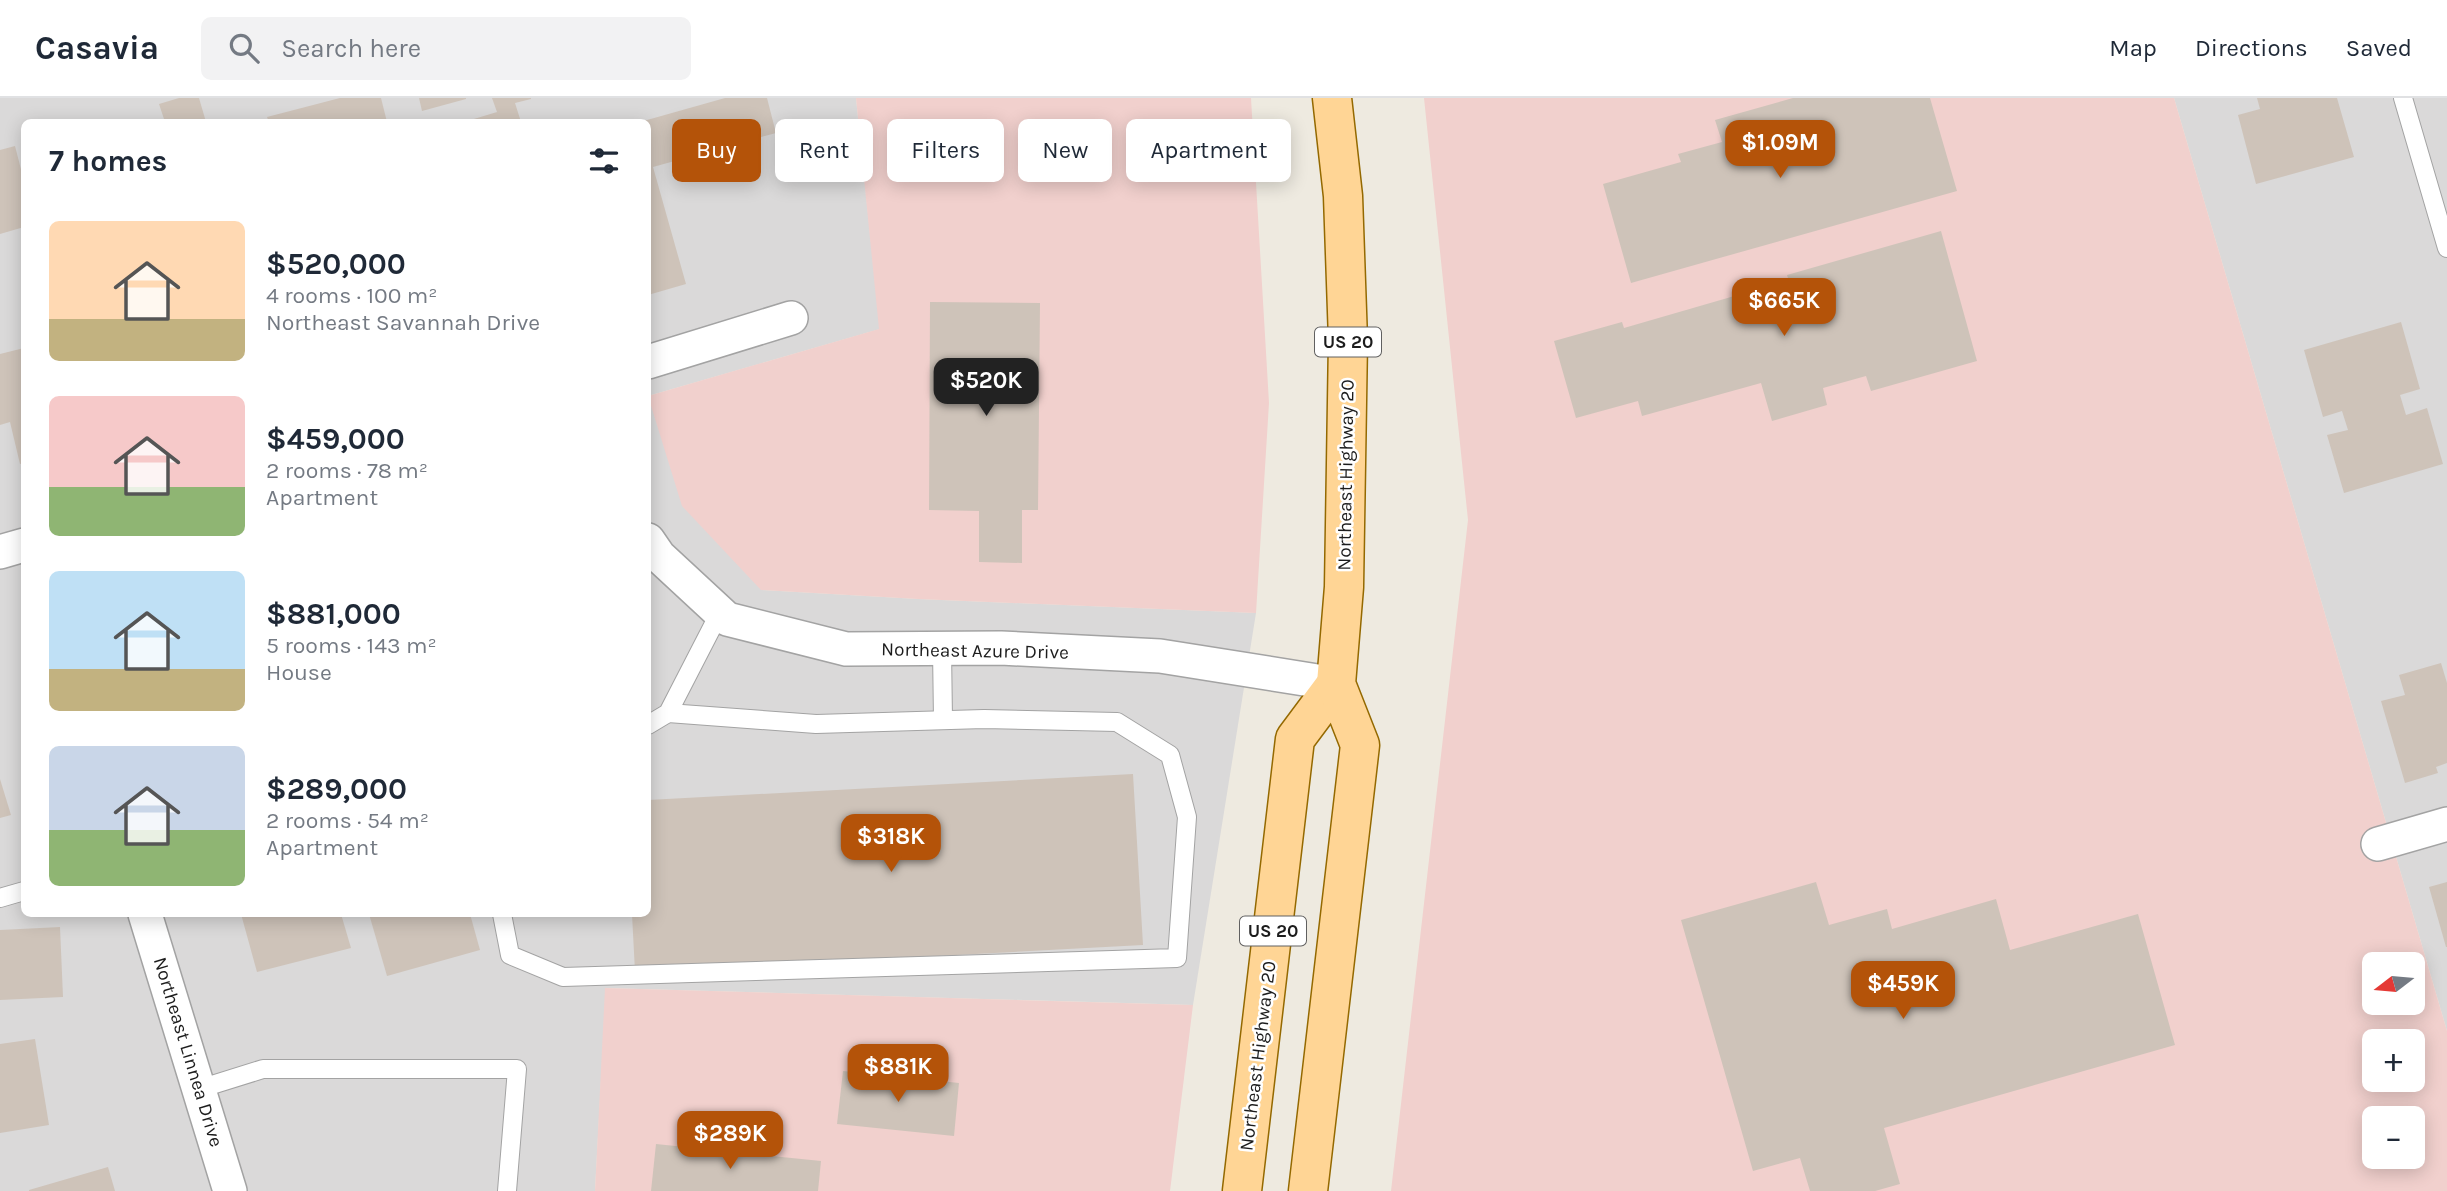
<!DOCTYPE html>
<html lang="en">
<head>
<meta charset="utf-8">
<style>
	body { margin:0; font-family:Karla,sans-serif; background:#f2f2f3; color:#1f2937; height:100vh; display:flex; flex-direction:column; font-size:26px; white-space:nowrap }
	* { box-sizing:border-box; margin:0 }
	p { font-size:23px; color:#747a83 }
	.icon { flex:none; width:38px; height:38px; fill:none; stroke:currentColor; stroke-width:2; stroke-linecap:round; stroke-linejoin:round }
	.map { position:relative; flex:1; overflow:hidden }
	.side { position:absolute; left:21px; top:21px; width:630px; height:798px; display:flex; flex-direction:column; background:#fff; border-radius:10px; box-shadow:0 4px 18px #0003 }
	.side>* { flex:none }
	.banner { position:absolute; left:672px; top:21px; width:665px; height:63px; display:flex; gap:14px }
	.needle { width:46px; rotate:254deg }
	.buttons { position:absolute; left:2362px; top:854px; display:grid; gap:14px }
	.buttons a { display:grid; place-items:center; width:63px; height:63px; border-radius:10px; background:#fff; box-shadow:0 4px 18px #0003; font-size:35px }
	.price { position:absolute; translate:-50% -60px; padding:0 16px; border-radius:14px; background:#b45309; color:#fff; font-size:23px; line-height:46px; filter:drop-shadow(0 2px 4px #0008) }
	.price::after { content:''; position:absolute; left:50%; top:42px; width:21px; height:16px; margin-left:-10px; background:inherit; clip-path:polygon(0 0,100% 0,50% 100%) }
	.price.selected { background:#222; color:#fff }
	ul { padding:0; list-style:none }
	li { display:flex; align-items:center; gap:21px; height:175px; padding:0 28px }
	li span { display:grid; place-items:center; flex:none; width:196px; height:140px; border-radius:10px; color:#555 }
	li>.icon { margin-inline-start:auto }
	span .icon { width:84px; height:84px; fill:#fffc; stroke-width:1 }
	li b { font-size:30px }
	h2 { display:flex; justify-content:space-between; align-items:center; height:84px; padding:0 28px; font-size:30px }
	.pill { padding:0 24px; border-radius:10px; background:#fff; box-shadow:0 4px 18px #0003; font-size:24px; line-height:63px }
	.pill.selected { background:#b45309; color:#fff }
	header { display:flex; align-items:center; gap:42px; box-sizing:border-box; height:98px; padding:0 35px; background:#fff; border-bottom:2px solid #e0e1e3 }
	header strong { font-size:33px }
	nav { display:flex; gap:38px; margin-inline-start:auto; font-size:24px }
	.search { width:490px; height:63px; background:#f2f2f3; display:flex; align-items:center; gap:18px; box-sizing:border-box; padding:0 24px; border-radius:10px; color:#747a83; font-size:26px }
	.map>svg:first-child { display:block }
	.residential { fill:#dad9d9; fill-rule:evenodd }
	.commercial { fill:#f1d0cd; fill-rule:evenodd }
	.building { fill:#cec3b9 }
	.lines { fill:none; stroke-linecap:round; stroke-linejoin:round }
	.service-casing { stroke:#a3a3a3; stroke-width:20 }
	.minor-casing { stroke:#a3a3a3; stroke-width:36 }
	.primary-casing { stroke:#946900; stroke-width:41 }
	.service { stroke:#fff; stroke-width:18 }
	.minor { stroke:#fff; stroke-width:33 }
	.primary { stroke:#ffd595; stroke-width:38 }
	.labels { text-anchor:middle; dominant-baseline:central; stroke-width:5; stroke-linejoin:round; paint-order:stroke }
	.shield { fill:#fff; stroke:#606060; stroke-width:2 }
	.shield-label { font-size:18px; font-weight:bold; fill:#1c1c1c }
	.street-label { font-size:19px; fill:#1c1c1c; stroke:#fff }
</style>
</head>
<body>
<header>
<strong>Casavia</strong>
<div class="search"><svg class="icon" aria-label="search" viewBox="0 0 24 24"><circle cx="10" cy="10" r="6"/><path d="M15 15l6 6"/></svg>Search here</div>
<nav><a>Map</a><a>Directions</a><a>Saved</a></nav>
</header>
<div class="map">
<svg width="2447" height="1093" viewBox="0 0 2447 1093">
	<rect width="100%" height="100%" fill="#eeeae0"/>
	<g class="residential">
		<path d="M0,0H856L880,231L648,298L762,492L918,501L1256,515L1193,907L606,890L595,1093H0ZM24,24H648V816H24Z"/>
		<path d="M2174,0H2447V933Z"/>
	</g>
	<g class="commercial">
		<path d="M856,0H1251L1269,305L1256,515L918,501L761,492L682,408L648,298L879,231Z"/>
		<path d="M1424,0H2174L2447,933V1093H1391L1468,422ZM2375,866H2413V905H2375ZM2375,943H2413V982H2375ZM2375,1020H2413V1059H2375Z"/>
		<path d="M605,890L1193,907L1170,1093H595Z"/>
	</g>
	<g class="building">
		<path d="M179,0H199L206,24H165L159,6Z"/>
		<path d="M340,0H381L387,24H269L267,19Z"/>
		<path d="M419,0H466V1L422,13Z"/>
		<path d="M492,0H531V1L515,5L521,24H464L497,14Z"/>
		<path d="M725,0H767L776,35L653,69L686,186L648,197V24H640Z"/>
		<path d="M1793,0H1930L1957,93L1631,185L1603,86L1681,64L1678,56L1722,44L1715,22Z"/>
		<path d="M2257,0H2337L2354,59L2256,86L2238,17L2260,11Z"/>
		<path d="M15,48L24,83V129L0,136V52Z"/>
		<path d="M1941,133L1977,263L1871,293L1866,278L1823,290L1827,307L1772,323L1761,285L1642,318L1638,303L1576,320L1554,243L1622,224L1624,230L1762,190L1766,204L1793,196L1787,177Z"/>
		<path d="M930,204L1040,205L1038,412H1022V465L979,464V413L929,412Z"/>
		<path d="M2401,224L2420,291L2400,297L2406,317L2427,310L2443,366L2344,395L2327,337L2348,332L2342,313L2323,319L2304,252Z"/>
		<path d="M24,250V365L20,366L10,324L0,327V256Z"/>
		<path d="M2441,565L2447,585V665L2436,669L2438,675L2405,685L2381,603L2405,597L2399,577Z"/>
		<path d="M1133,676L1143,847L635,874L632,816H648V702Z"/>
		<path d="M0,681L11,717L0,720Z"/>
		<path d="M1816,784L1829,827L1887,811L1892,831L1996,801L2010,852L2138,816L2175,947L1884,1030L1900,1086L1875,1093H1810L1800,1060L1753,1073L1681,822Z"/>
		<path d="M2447,784V849H2446L2429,789Z"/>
		<path d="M241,816H341L351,850L257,874Z"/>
		<path d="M369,816H470L480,852L387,878Z"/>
		<path d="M60,829L63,899L0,902V832Z"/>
		<path d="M35,941L49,1027L0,1035V946Z"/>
		<path d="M843,973L959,985L954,1038L837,1026Z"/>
		<path d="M656,1046L821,1063L818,1093H651Z"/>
		<path d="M108,1069L115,1093H29V1092Z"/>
	</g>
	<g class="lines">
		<defs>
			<g id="service">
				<path d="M2403,0L2447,150"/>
				<path d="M942,551L943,622"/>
				<path d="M648,627L668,615L720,514"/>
				<path d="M0,800L24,793"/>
				<path d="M502,816L510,857L563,879L1177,860L1187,719L1170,657L1117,624L984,621L816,626L668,615"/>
				<path d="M199,991L263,971H517L507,1093"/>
			</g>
			<g id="minor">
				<path d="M648,264L791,220"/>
				<path d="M648,442L659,458L727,521L846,551L1001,550L1160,558L1336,586"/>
				<path d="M0,454L24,447"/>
				<path d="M2378,746L2447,726"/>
				<path d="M145,816L230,1093"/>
			</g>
			<g id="primary">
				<path d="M1242,1093L1295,641L1336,586"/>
				<path d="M1308,1093L1360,647L1336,586L1344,489L1348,242L1343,98L1332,0"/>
			</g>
		</defs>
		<use href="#service" class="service-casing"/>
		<use href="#minor" class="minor-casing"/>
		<use href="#primary" class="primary-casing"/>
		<use href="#service" class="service"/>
		<use href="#minor" class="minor"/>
		<use href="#primary" class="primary"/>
	</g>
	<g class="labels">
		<g class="shield">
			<rect x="1315" y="229.5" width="66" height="29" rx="5"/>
			<rect x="1240" y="818.5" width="66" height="29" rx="5"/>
		</g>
		<g class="shield-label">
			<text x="1348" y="244">US 20</text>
			<text x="1273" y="833">US 20</text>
		</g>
		<g class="street-label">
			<text transform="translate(1346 377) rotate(-89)">Northeast Highway 20</text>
			<text transform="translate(975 553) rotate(1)">Northeast Azure Drive</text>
			<text transform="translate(188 954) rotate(73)">Northeast Linnea Drive</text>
			<text transform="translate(1258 958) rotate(-83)">Northeast Highway 20</text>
		</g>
	</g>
</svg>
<div class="buttons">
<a><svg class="needle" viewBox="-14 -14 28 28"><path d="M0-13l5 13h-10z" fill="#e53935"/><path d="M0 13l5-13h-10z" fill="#747a83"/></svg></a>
<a>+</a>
<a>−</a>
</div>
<b class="price" style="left:1780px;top:82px">$1.09M</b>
<b class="price" style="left:1784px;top:240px">$665K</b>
<b class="price selected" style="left:986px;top:320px">$520K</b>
<b class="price" style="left:891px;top:776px">$318K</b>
<b class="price" style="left:1903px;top:923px">$459K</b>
<b class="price" style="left:898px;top:1006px">$881K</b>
<b class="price" style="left:730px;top:1073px">$289K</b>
<div class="banner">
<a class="pill selected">Buy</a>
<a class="pill">Rent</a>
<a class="pill">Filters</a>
<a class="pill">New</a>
<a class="pill">Apartment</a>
</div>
<section class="side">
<h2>7 homes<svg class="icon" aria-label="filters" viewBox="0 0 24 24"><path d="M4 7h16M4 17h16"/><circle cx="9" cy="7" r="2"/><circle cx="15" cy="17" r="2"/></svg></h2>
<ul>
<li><span style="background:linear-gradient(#ffd9b3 70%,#c2b280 0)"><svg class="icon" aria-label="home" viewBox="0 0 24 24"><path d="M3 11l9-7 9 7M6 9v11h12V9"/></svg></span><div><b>$520,000</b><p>4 rooms · 100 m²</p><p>Northeast Savannah Drive</p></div></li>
<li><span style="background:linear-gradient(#f6c9c9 65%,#8fb573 0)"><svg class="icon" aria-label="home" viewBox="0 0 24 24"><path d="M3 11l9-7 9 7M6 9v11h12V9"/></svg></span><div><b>$459,000</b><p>2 rooms · 78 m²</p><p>Apartment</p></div></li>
<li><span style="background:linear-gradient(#bfe0f5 70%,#c2b280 0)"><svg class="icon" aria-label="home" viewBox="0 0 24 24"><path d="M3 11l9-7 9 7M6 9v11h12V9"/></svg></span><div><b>$881,000</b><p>5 rooms · 143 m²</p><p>House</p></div></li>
<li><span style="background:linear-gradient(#c9d6e8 60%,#8fb573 0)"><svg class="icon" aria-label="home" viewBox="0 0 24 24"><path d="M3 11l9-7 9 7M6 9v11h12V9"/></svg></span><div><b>$289,000</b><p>2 rooms · 54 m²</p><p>Apartment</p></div></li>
</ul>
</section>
</div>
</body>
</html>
